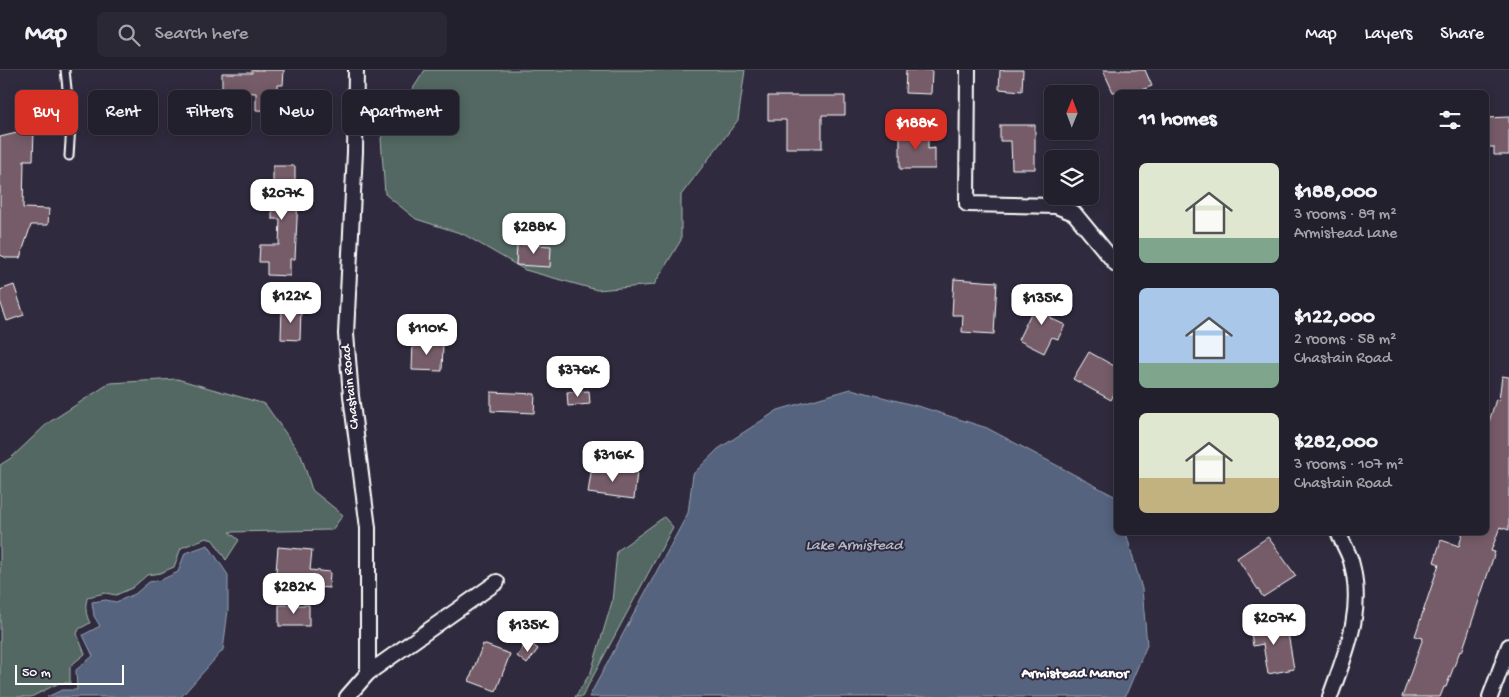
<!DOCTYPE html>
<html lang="en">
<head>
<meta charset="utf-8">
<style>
	body { margin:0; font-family:"Gochi Hand",sans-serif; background:#2b2836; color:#f1f3f6; height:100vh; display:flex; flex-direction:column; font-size:19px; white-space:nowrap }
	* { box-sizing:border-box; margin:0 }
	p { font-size:16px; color:#a3a3aa }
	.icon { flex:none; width:28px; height:28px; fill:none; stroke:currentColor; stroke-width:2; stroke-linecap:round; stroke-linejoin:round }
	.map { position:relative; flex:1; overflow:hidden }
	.drawer { position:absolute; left:1114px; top:20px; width:375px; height:445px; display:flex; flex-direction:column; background:#23202e; border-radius:8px; box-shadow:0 2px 12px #0003,0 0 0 1px #403e4a }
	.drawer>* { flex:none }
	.guide { position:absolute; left:15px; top:20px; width:475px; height:45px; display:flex; gap:10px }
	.needle { width:32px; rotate:1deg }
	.buttons { position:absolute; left:1044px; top:15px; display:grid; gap:10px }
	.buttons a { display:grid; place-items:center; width:55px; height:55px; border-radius:8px; background:#23202e; box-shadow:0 2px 12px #0003,0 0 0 1px #403e4a; font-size:25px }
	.scale { position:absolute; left:15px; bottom:12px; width:109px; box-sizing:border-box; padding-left:5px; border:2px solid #fff; border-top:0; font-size:14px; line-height:18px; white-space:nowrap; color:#fff; -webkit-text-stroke:4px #2f2a3d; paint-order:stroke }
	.price { position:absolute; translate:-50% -42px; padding:0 11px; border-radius:10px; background:#fff; color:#222; font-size:16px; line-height:32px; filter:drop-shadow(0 1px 2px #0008) }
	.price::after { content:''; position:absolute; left:50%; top:30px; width:15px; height:11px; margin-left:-8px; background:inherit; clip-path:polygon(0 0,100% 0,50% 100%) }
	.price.active { background:#d93025; color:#fff }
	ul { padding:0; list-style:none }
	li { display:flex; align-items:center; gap:15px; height:125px; padding:0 25px }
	li span { display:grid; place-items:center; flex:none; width:140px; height:100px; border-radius:8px; color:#555 }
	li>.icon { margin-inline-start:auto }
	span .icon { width:60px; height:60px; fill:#fffc; stroke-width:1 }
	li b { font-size:21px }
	h2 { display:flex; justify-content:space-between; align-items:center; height:60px; padding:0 25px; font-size:21px }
	.pill { padding:0 18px; border-radius:8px; background:#23202e; box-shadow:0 2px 12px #0003,0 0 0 1px #403e4a; font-size:18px; line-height:45px }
	.pill.active { background:#d93025; color:#fff }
	header { display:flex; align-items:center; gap:30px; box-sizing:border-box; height:70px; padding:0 25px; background:#23202e; border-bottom:1px solid #403e4a }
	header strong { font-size:24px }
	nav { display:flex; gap:28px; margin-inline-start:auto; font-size:18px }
	.search { width:350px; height:45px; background:#2b2836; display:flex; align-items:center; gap:12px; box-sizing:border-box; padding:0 18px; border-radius:8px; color:#a3a3aa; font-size:19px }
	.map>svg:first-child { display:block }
	.green { fill:#536862; stroke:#a9b4b0 }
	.water { fill:#54637e; stroke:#98a1b2 }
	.building { fill:#745c67; stroke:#fff }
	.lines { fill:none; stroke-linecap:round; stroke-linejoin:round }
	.lane-casing { stroke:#fff; stroke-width:11 }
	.street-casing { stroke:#fff; stroke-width:18 }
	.lane { stroke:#2f2a3d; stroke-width:7 }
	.street { stroke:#2f2a3d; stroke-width:14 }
	.labels { text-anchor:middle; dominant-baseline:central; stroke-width:4; stroke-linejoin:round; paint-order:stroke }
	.street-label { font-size:14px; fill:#fff; stroke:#2f2a3d }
	.water-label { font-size:15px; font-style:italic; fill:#b2b9c5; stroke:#2f2a3d }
	.neighbourhood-label { font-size:15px; font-weight:bold; fill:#fff; stroke:#2f2a3d }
</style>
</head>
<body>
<header>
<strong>Map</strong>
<div class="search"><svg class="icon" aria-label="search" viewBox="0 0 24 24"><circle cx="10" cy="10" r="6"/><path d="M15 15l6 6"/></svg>Search here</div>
<nav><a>Map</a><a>Layers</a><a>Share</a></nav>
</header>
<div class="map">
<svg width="1509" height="627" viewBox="0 0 1509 627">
	<rect width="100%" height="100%" fill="#2f2a3d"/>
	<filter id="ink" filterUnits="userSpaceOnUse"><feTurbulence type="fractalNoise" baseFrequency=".02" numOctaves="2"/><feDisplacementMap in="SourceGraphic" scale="10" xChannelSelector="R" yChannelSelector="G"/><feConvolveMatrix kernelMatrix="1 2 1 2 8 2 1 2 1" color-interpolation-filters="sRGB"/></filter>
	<g filter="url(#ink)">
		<g class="green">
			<path d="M425,0H745L738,50L681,125V170L654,215L597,220L525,200L463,164L416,149L385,124L381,68Z"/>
			<path d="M177,309L265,334L301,385L312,420L343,445L332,460L229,462L239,470L226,490L213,470L206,468L181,478L174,497L160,503L147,505L132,518L116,525L105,523L88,527C84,534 86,546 90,553L79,559L77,564L85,584L70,596V613H59L31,627H0V395L11,388L48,353L110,313Z"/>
			<path d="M664,447L673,457L582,627H575L591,602L612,532L617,481Z"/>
		</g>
		<g class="water">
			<path d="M851,319L921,337L987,358L1116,427V462L1126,463L1142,519L1147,575L1125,627H589L688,443L693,404L718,379L778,340Z"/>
			<path d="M208,475L228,505V540L223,580L181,627H47L62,620H77L76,600L93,586L83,565L100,556L94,546L92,532L106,530L116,532L135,524L149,512L161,510L178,502L185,483Z"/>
		</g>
		<g class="building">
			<path d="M252,0H284L283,15H278V41L256,40V23L222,22V3H252Z"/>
			<path d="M906,0H932L931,24L905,23Z"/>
			<path d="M1000,0H1023L1022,21L999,19Z"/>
			<path d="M1103,0H1145L1152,16L1136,22H1113Z"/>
			<path d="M768,26H845V45H822V78H786V50H768Z"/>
			<path d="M1509,47V85H1494V77H1486V48Z"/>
			<path d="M1000,55H1035V99H1012L1011,71H1000Z"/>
			<path d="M900,60H928V79L935,78V99H900Z"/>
			<path d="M25,61H34L33,90H24L23,138L49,139L48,155H31L20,188H7L0,185V67Z"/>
			<path d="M273,96H295V122H298L297,149L295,189H290V206L267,205V192H259L260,175H279L280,149H272V139H264V116L273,117Z"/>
			<path d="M517,174L551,176L550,197L516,195Z"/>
			<path d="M954,209L997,212L994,264L962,262L963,245H952Z"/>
			<path d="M14,215L24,245L7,251L0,231V220Z"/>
			<path d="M1040,225L1058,233L1050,248L1065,255L1058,269L1052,267L1044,283L1018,270Z"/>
			<path d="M282,238H301L300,270L281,269Z"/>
			<path d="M413,271L443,273L442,301L412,300Z"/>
			<path d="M1089,282L1116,297V320L1111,330L1073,309Z"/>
			<path d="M1502,306L1509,307V460L1500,457L1491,481L1495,482L1462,582L1460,581L1446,617H1444L1440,627H1402L1423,568L1415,566L1439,494L1434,492L1441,470L1459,476L1463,462H1486V362L1496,329L1499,330Z"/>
			<path d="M589,321L590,334L568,336L567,322Z"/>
			<path d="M491,322L535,324L534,343L491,341Z"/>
			<path d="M592,396L637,402L634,429L588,423Z"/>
			<path d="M1268,467L1296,506L1263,527L1237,488Z"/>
			<path d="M278,477L312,480L310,500L330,502L329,518L275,514Z"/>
			<rect x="279" y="535" width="30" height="21"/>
			<path d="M1286,551L1294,599L1268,604L1263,574L1253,576L1250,557Z"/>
			<path d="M528,571L538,579L527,594L517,586Z"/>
			<path d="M483,574L510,584L496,621L469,611Z"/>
		</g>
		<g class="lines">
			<defs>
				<path id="lane" d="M65,0L71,56L69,86"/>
				<g id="street">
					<path d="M968,0L967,134L1056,136L1074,143L1116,194"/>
					<path d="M368,603L497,512"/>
					<path d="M347,627L368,603V458L351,326L346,264L355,82L356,0"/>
					<path d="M1330,627C1346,581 1365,541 1351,491C1348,481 1342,472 1338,462"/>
					<path d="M1490,627L1509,576"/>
				</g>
			</defs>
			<use href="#lane" class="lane-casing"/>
			<use href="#street" class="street-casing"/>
			<use href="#lane" class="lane"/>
			<use href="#street" class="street"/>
		</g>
	</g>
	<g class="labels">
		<g class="street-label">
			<text transform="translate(351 317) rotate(-96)">Chastain Road</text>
		</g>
		<g class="water-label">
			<text x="854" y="476">Lake Armistead</text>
		</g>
		<g class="neighbourhood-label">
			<text x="1075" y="604">Armistead Manor</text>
		</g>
	</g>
</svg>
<div class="buttons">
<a><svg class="needle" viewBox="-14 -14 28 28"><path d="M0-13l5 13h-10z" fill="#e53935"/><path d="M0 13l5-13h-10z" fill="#a3a3aa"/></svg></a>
<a><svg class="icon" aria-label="layers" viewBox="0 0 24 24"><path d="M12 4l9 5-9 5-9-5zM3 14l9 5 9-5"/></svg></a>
</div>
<div class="scale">50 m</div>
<b class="price active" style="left:916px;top:81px">$188K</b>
<b class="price" style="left:282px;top:151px">$207K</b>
<b class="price" style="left:534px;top:185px">$288K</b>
<b class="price" style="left:291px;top:254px">$122K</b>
<b class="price" style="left:1042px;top:256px">$135K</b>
<b class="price" style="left:427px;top:286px">$110K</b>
<b class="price" style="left:578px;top:328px">$376K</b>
<b class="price" style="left:613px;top:413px">$316K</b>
<b class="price" style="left:294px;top:545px">$282K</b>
<b class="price" style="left:1274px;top:576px">$207K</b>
<b class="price" style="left:528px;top:583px">$135K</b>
<div class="guide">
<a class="pill active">Buy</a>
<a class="pill">Rent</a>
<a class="pill">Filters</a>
<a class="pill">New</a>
<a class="pill">Apartment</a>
</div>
<section class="drawer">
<h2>11 homes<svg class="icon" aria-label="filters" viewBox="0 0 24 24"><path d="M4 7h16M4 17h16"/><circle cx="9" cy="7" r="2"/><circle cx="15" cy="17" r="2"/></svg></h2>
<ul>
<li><span style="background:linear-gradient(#dfe7d0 75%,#7fa58c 0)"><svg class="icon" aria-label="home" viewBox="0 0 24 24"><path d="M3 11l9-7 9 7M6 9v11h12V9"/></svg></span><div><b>$188,000</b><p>3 rooms · 89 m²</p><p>Armistead Lane</p></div></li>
<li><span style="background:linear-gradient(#a9c7e8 75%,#7fa58c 0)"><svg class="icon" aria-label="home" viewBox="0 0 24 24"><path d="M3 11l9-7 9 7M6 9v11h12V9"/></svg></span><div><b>$122,000</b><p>2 rooms · 58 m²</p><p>Chastain Road</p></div></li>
<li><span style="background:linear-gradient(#dfe7d0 65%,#c2b280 0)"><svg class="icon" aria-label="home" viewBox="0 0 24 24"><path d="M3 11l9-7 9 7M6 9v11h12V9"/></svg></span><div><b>$282,000</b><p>3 rooms · 107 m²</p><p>Chastain Road</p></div></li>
</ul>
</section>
</div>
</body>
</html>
